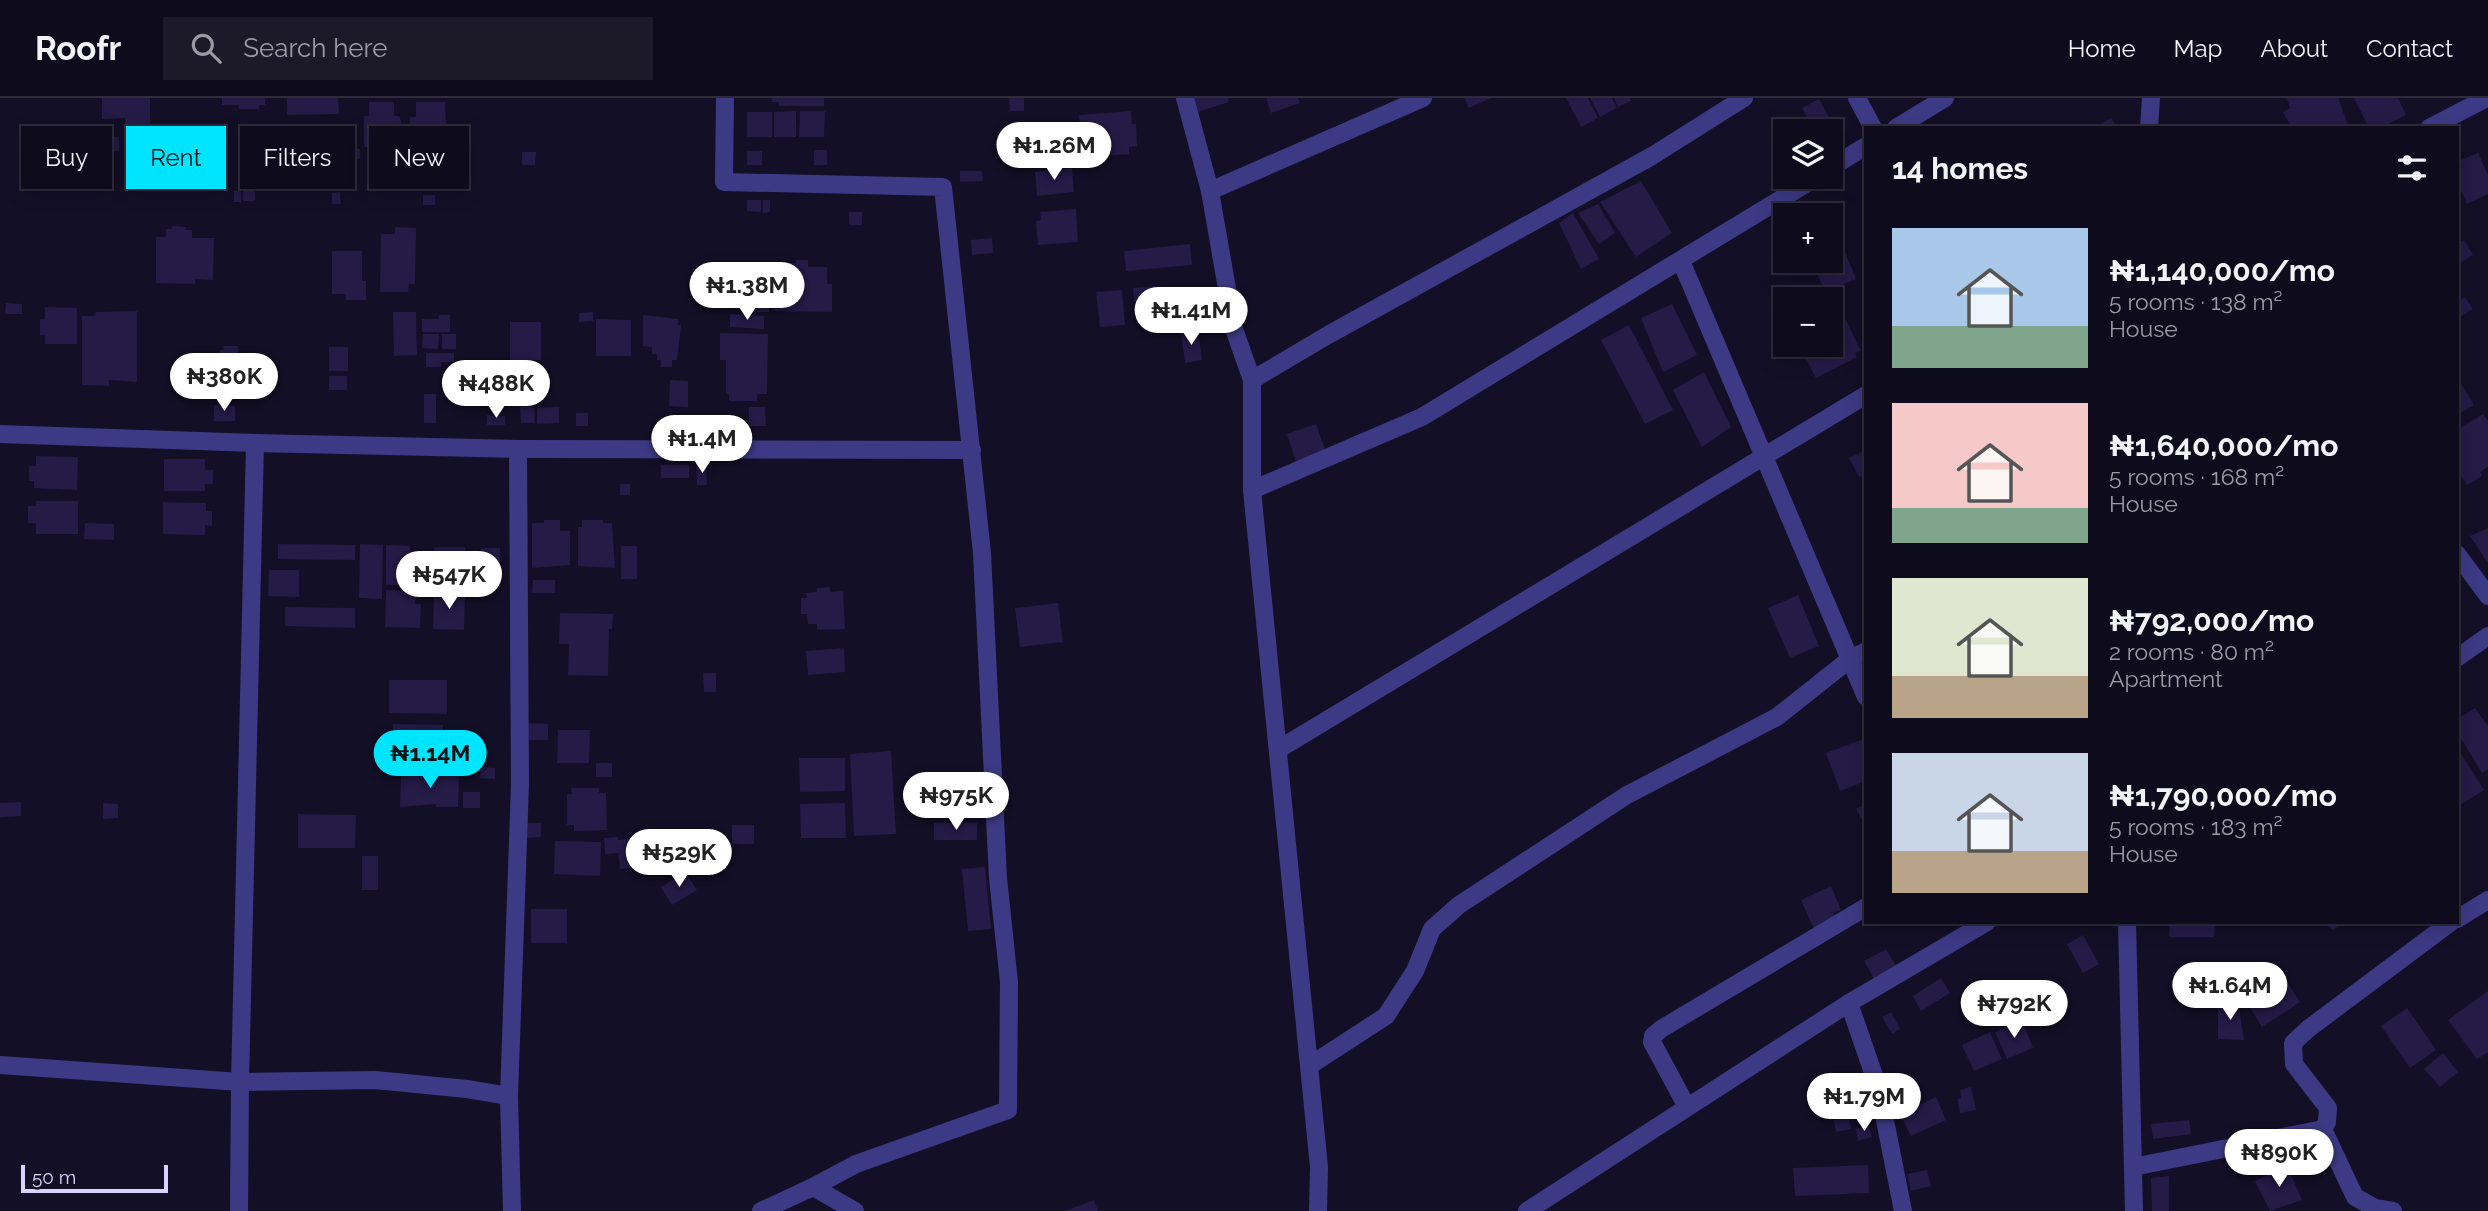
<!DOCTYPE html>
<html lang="en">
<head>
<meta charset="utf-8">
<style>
	body { margin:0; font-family:Raleway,sans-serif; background:#1c1929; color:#f1f3f6; height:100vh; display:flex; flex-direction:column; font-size:26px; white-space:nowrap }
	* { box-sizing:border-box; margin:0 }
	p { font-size:23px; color:#9b9ba3 }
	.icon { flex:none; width:38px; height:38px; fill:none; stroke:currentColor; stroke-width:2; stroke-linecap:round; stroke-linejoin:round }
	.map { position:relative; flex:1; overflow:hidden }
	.sheet { position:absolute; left:1864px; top:28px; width:595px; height:798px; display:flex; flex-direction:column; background:#0e0b1c; border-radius:0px; box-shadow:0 4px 18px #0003,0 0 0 2px #2e2b3b }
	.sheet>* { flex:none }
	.hud { position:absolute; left:21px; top:28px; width:665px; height:63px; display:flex; gap:14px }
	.fabs { position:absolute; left:1773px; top:21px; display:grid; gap:14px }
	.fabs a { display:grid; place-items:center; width:70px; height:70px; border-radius:0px; background:#0e0b1c; box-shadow:0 4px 18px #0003,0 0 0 2px #2e2b3b; font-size:35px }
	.scale { position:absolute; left:21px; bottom:18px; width:147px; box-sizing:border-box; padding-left:7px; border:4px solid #d9d4ff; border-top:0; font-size:19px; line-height:24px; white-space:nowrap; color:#d9d4ff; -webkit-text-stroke:5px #130f26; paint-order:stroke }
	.price { position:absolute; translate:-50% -60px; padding:0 16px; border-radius:24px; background:#fff; color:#222; font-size:23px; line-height:46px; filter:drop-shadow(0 2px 4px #0008) }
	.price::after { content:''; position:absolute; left:50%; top:42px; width:21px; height:16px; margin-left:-10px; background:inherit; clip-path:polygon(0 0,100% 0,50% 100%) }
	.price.current { background:#00e5ff; color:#111 }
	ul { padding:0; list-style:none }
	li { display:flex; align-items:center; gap:21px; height:175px; padding:0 28px }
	li span { display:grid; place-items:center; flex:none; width:196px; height:140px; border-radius:0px; color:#555 }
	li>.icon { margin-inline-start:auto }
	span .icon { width:84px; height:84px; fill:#fffc; stroke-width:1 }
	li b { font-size:30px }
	h2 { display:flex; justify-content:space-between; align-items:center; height:84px; padding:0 28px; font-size:30px }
	.pill { padding:0 24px; border-radius:0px; background:#0e0b1c; box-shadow:0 4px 18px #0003,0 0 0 2px #2e2b3b; font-size:24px; line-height:63px }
	.pill.current { background:#00e5ff; color:#111 }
	header { display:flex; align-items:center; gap:42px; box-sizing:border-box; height:98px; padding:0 35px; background:#0e0b1c; border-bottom:2px solid #2e2b3b }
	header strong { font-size:33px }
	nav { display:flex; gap:38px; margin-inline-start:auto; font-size:24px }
	.search { width:490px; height:63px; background:#1c1929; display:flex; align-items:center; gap:18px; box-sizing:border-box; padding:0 24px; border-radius:0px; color:#9b9ba3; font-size:26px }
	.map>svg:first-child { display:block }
	.building { fill:#241b47 }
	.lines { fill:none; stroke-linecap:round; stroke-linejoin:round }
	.street { stroke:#3d3a85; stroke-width:18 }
</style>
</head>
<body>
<header>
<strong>Roofr</strong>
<div class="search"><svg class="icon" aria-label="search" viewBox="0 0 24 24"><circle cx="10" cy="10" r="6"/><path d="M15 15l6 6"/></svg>Search here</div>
<nav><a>Home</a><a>Map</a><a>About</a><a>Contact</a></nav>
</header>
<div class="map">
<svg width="2488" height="1113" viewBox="0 0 2488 1113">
	<rect width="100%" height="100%" fill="#130f26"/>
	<g class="building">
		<path d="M102,0H150V34L125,35V20L102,21Z"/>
		<path d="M222,0H265V7H259V11H239V7H222Z"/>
		<path d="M287,0H338L339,16L287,17Z"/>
		<path d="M772,0H824V8H779V4H772Z"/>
		<path d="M1009,0H1024V13H1010Z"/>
		<path d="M1193,0H1228L1229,4L1198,14Z"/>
		<path d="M1266,0H1298L1300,5L1271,15Z"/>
		<path d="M1464,0H1491L1469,10Z"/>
		<path d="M1566,0H1588L1598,20L1581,29Z"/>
		<path d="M1590,0H1612L1617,10L1600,19Z"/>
		<path d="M1614,0H1630L1631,3L1618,9Z"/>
		<path d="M2338,0L2349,30H2292L2283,14L2290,10L2287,0Z"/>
		<path d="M2354,0H2398L2406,17L2381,30H2369Z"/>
		<path d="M1819,1L1848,55L1830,64V33H1815L1802,10Z"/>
		<path d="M369,4H394V18H399L401,23V49H364V18H369Z"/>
		<path d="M416,4H445L447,50H410V19H416Z"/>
		<path d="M796,13V39H774V14Z"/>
		<path d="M800,13H825L824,39H799Z"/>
		<path d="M1131,13L1132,26H1136L1137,48L1129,49V56L1082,59L1079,17Z"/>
		<rect x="747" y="14" width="25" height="25"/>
		<path d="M2111,20L2117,30H2095Z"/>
		<rect x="102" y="39" width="17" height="14"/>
		<rect x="1008" y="40" width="10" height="11"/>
		<path d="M176,43H203V61L176,62Z"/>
		<path d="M255,45H270L271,58L256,59Z"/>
		<rect x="348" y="51" width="12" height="10"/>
		<rect x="814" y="52" width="13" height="15"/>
		<rect x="747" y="53" width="15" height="14"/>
		<path d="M522,54H536L535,67H522Z"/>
		<path d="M2478,55L2488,77V96L2467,106L2457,83V71L2462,69L2459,63Z"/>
		<path d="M1072,70L1074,94L1037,98L1035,74Z"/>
		<path d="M960,73H982L983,83L960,84Z"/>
		<path d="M1641,83L1672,135L1636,159L1600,104Z"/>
		<path d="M255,92V103H243V93Z"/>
		<rect x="234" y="93" width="7" height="11"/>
		<path d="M340,94L341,106H332V95Z"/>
		<rect x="423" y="97" width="12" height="10"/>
		<path d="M747,102H761V114L747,113Z"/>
		<path d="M763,102H770V114L763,115Z"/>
		<path d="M1598,106L1615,135L1599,146L1578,115Z"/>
		<path d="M1076,111L1078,144L1038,147L1036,123L1041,122L1040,114Z"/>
		<rect x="849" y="114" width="13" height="13"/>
		<path d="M1573,115L1599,161L1581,171L1559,125Z"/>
		<path d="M172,128L186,129L185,132H192V140H214L213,182L195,181V186L156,185V139H166V131H172Z"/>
		<path d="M395,129L416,130L415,186H409L408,194H380L381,136H395Z"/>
		<path d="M992,140L993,155L972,157L971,142Z"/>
		<path d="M2464,142L2473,157L2457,167V146Z"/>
		<path d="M1190,146L1192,167L1126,173L1124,153Z"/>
		<path d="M1842,147L1856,181L1825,194L1812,163H1830V152Z"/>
		<path d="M332,153H362V183H366V202H346V196H332Z"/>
		<path d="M796,162H808V169H827V186H832V214L774,213V183H778L777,165H796Z"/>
		<path d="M752,172L770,173L769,214H752Z"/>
		<path d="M1157,188L1160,221L1136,224L1133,190Z"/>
		<path d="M1122,192L1125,227L1100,229L1096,194Z"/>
		<path d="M2465,199L2473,211L2457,221V204Z"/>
		<path d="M6,205L22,206V216H5Z"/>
		<path d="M1672,206L1697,257L1663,274L1641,220Z"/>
		<path d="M45,209L77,210V246H45V237H40V221H45Z"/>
		<path d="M137,213V284L109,282V288L82,287V218H95L96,214Z"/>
		<path d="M393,214H416L417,257L394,258Z"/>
		<path d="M593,214V223L579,224V215Z"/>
		<path d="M730,216L764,218V231L730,229Z"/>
		<path d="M1843,216L1861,253L1855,255L1857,259L1816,280L1799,247H1830V219L1833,218L1834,220Z"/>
		<path d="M439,217H450V234H422V221H439Z"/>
		<path d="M643,217L678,221V227H681L677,262H672V269H661V262H657V256H652V249L643,248Z"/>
		<path d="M596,221L631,222V258H596Z"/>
		<rect x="510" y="224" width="31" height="38"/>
		<path d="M1629,227L1673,312L1645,326L1601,242Z"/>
		<path d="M1198,233L1202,262L1185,265L1181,235Z"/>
		<path d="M720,235L768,236L767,296H757V303H729V296H726V262H720Z"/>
		<path d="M423,236H439L438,251L422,250Z"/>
		<rect x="442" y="236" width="14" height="15"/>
		<path d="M223,248H238V299L220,297V252H224Z"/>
		<rect x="329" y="249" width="19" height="24"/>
		<path d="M426,255H454V264H441V269H426Z"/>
		<path d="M1704,274L1731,329L1702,349L1673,292Z"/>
		<rect x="329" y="278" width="18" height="14"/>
		<path d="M2457,279L2474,307L2457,317Z"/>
		<path d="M670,282L688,283V309L669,308Z"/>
		<rect x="424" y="296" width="12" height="29"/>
		<path d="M214,307L235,308V323H214Z"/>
		<path d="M520,307H534L535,325H521Z"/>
		<path d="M559,309V325L537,326V310Z"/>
		<path d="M749,309H765L766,328H749Z"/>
		<rect x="576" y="315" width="12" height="13"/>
		<path d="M2483,316L2488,323V369L2480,374L2482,378L2467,387L2460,376L2457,378V341L2460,339L2457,332Z"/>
		<path d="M487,317L505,318V327H487Z"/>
		<path d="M685,318L703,319V332H685Z"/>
		<path d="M1316,326L1326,354L1296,364L1287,336Z"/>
		<path d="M1866,352V376L1859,379L1849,360Z"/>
		<path d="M36,358L78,359L77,392L34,390V383H29V368H36Z"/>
		<path d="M164,361H205V372H213V386H205V393H164Z"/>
		<rect x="661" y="367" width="28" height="13"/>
		<path d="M706,367L707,387H697L696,368Z"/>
		<rect x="620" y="386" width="10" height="11"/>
		<path d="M36,403H78V436H36V425H28V408H36Z"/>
		<path d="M163,404L206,405V413H212V428L205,427V437L163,436Z"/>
		<path d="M544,422H560V433H570V467L532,470V425H544Z"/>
		<path d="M582,422H603V425H612L615,470L578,468V429H582Z"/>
		<path d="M85,425L114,426V442L84,441Z"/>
		<path d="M2488,430V465L2470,438Z"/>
		<path d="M278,446L355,447V462L278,461Z"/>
		<path d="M360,446L383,447L382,501L359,500Z"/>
		<path d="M386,447L410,448V454H422V479L416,478V487H386Z"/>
		<rect x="621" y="448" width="16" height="33"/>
		<path d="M434,449H465V480H457V485H433Z"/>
		<path d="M481,450H500V470H490V458H481Z"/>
		<path d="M269,472H299V499L268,498Z"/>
		<path d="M533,482H555V495H532Z"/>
		<path d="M830,489V494L843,493L845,531L817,532V526H808L807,516H801V500H807L806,495L817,494V490Z"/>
		<path d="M386,492L407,493V497H416L415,506H421L420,530L385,529Z"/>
		<path d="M434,493L458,494V498H465L464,532L433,531Z"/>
		<path d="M1798,497L1819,548L1790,560L1768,510Z"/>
		<path d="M1058,505L1063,544L1020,549L1015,510Z"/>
		<path d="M285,509L355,510V530L285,528Z"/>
		<path d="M560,515L613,516L612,531H609L608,578L568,577L569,546H559Z"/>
		<path d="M844,550L845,574L808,577L806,553Z"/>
		<path d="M703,575H716V594H704Z"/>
		<path d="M389,582H447V616L389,615Z"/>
		<path d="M2475,610L2488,628V671L2482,675L2457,634V621Z"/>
		<path d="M527,625L548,626V642H527Z"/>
		<path d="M393,626L443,627V640H450V654H440V664H397V660H393Z"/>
		<path d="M558,632H590L589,665H557Z"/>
		<path d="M1866,640V683L1840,693L1826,655Z"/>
		<path d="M2457,649L2484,692L2457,709Z"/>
		<path d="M891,653L896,736L854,738L850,656Z"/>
		<path d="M799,660H845V693L800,694Z"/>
		<rect x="596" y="665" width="16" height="14"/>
		<path d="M481,669L495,670V681L480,680Z"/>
		<path d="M401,675L459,676L458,709H436V706L400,709Z"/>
		<path d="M571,690H599V695H606L607,732L574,733V727H567V696H572Z"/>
		<rect x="463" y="694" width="17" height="16"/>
		<path d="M21,704V718L0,719V705Z"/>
		<path d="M103,705L118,706V720L103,721Z"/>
		<path d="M845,705L846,740H801L800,706Z"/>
		<path d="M1866,706V729L1856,711Z"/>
		<path d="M298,716L356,717L355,750H298Z"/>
		<path d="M526,725H541V739L526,740Z"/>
		<rect x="934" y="725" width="43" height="17"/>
		<rect x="732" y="727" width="22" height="19"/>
		<path d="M656,735L659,767L620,771L618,755L605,756L604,740L618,739V742L639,740L638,736Z"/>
		<path d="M555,743L601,744L600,778L554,776Z"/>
		<rect x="362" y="758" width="16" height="34"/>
		<path d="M985,769L991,831L968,833L962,771Z"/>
		<path d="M685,774L697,792L672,807L661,789Z"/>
		<path d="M1831,788L1841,812L1833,815L1836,821L1814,831L1801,802Z"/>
		<rect x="531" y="811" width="36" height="34"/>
		<path d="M2170,824H2215L2214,839H2169Z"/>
		<path d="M2326,824H2346L2332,832Z"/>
		<path d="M2083,837L2099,866L2083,875L2067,846Z"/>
		<path d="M1886,851L1896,868L1874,881L1864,863Z"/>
		<path d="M2280,873L2300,904L2262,929L2242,897Z"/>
		<path d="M1941,880L1950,895L1921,913L1913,898Z"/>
		<path d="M2488,893V954L2477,961L2448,922Z"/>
		<path d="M2238,903L2244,942L2218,941V905Z"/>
		<path d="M2407,910L2436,952L2410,970L2381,928Z"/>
		<path d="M1891,914L1900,931L1892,936L1882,919Z"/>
		<path d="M2022,922L2033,950L2007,961L1995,934Z"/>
		<path d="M1990,934L2002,961L1974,973L1962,947Z"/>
		<path d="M2443,955L2458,974L2440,989L2424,971Z"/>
		<path d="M1905,984L1911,1009L1899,1011L1894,987Z"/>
		<path d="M1971,989L1976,1012L1960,1015L1957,1001L1961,1000L1960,992Z"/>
		<path d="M1936,999L1946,1022L1911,1038L1900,1016Z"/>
		<path d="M1847,1010L1851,1031L1836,1034L1832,1013Z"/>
		<path d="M2189,1022L2191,1036L2153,1041L2151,1026Z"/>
		<path d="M1869,1028L1872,1039L1858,1043L1856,1031Z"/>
		<path d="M1868,1067L1869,1095L1795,1098L1793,1070Z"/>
		<path d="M2287,1068L2302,1102L2270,1113L2255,1083Z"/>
		<path d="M1927,1072L1931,1088L1911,1093L1907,1076Z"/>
		<path d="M2169,1078V1113H2152L2151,1080Z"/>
		<path d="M1094,1102L1098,1113H1065Z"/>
	</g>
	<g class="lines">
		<g class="street">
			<path d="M725,0L724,84L943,89L982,455L998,780L1009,884L1008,1012L856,1066L813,1089"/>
			<path d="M1185,0L1210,93L1234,231L1252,282V392L1319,1069L1318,1113"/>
			<path d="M1857,0L1873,30"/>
			<path d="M1896,30L1945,0"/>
			<path d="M2149,30L2151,0"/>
			<path d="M2429,30L2487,0"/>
			<path d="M1830,70L1866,48"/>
			<path d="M1210,93L1423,0"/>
			<path d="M1681,163L1866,599"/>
			<path d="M1252,282L1328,237L1652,58L1744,0"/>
			<path d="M0,336L255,345L518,351L972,352"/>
			<path d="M1252,392L1422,319L1817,79"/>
			<path d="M2457,456L2488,498"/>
			<path d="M2457,560L2488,538"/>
			<path d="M1279,651L1866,297"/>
			<path d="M2457,821L2488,802"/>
			<path d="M2127,824L2134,1113"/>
			<path d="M1849,905L1879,992L1903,1113"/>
			<path d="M0,967L240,984L375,982L467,991L509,998"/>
			<path d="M1309,968L1386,918L1415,873L1432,831L1459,807L1627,697L1777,619L1850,561L1866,553"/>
			<path d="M1687,1009L1652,944L1653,938L1661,931L1866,809"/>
			<path d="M2323,1031L2355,1099L2375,1110L2393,1113"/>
			<path d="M2133,1069L2323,1031L2327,1024L2328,1010L2294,966L2293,945L2308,931L2451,824"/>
			<path d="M239,1113L240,984L255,345"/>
			<path d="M512,1113L509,998L520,686L518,351"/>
			<path d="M761,1113L813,1089L855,1113"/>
			<path d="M1527,1113L1849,905L1987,824"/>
		</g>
	</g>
</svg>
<div class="fabs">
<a><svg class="icon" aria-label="layers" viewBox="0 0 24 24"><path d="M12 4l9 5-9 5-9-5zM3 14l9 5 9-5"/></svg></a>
<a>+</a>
<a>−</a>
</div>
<div class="scale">50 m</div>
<b class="price" style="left:1054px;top:84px">₦1.26M</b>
<b class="price" style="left:747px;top:224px">₦1.38M</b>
<b class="price" style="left:1191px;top:249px">₦1.41M</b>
<b class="price" style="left:224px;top:315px">₦380K</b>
<b class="price" style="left:496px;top:322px">₦488K</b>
<b class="price" style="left:702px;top:377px">₦1.4M</b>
<b class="price" style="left:449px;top:513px">₦547K</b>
<b class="price current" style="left:430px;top:692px">₦1.14M</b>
<b class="price" style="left:956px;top:734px">₦975K</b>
<b class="price" style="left:679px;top:791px">₦529K</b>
<b class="price" style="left:2230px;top:924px">₦1.64M</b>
<b class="price" style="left:2014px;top:942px">₦792K</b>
<b class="price" style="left:1864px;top:1035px">₦1.79M</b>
<b class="price" style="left:2279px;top:1091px">₦890K</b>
<div class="hud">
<a class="pill">Buy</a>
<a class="pill current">Rent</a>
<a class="pill">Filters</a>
<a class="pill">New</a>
</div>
<section class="sheet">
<h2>14 homes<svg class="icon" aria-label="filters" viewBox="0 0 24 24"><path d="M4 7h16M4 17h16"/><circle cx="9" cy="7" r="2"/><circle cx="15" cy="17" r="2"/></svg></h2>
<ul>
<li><span style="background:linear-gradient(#a9c7e8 70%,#7fa58c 0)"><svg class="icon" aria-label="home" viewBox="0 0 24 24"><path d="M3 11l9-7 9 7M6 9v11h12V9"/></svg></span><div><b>₦1,140,000/mo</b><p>5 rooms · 138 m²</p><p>House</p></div></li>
<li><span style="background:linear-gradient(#f6c9c9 75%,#7fa58c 0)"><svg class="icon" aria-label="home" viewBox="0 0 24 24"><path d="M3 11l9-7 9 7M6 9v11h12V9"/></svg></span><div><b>₦1,640,000/mo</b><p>5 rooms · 168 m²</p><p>House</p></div></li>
<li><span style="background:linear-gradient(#dfe7d0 70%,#b9a48a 0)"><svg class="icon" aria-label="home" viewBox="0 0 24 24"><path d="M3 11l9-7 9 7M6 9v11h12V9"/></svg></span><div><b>₦792,000/mo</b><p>2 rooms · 80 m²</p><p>Apartment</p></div></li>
<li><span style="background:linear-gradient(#c9d6e8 70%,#b9a48a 0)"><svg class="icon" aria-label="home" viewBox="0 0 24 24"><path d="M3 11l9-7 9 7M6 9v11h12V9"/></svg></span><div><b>₦1,790,000/mo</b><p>5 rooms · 183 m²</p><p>House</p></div></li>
</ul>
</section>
</div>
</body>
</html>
